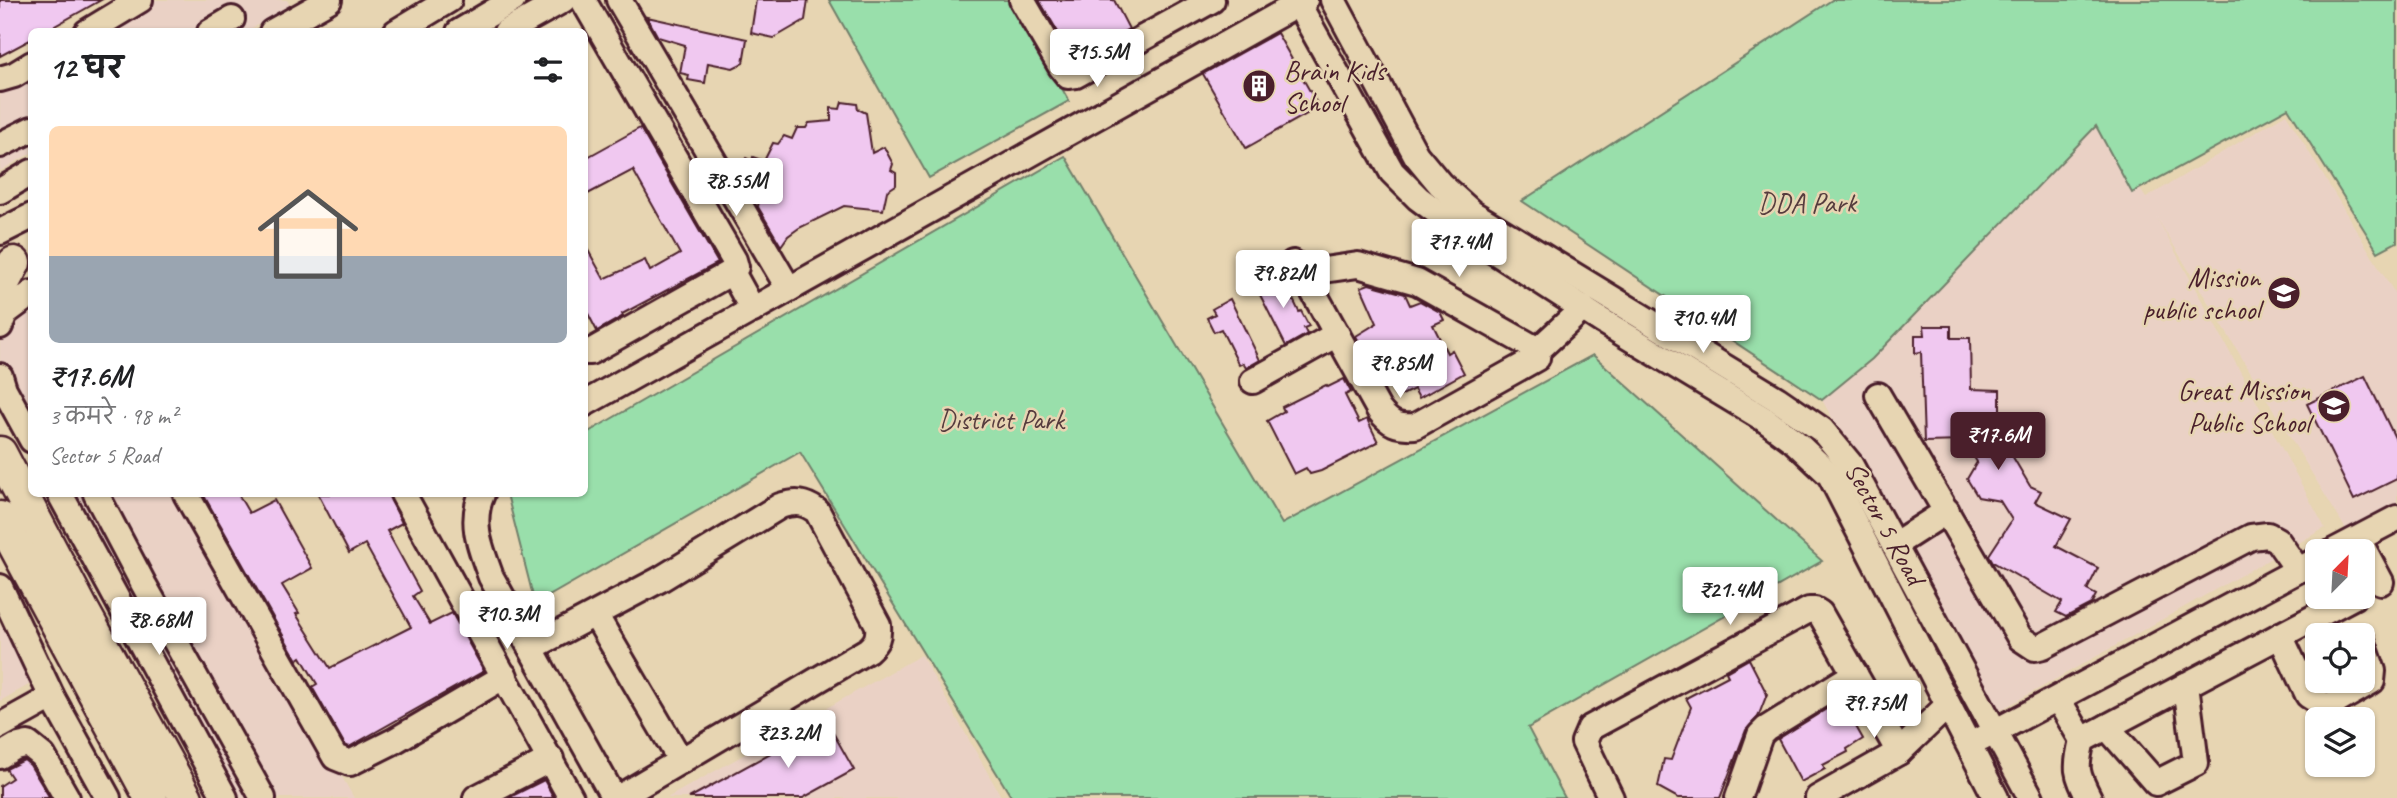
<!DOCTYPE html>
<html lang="hi">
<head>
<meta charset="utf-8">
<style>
	body { margin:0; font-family:Caveat,"Playpen Sans Deva",sans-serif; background:#f2f2f2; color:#202124; height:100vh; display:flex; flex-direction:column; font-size:26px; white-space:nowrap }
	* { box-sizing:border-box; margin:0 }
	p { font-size:23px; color:#757577 }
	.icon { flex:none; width:38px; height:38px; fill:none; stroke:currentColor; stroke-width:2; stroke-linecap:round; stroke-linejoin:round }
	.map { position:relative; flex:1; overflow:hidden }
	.panel { position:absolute; left:28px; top:28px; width:560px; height:469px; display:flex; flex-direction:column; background:#fff; border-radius:10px; box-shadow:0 2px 5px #0004 }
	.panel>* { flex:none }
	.needle { width:46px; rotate:24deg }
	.tools { position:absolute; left:2305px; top:539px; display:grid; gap:14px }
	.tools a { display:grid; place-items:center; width:70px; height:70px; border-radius:10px; background:#fff; box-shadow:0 2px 5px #0004; font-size:35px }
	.price { position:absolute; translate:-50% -60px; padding:0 16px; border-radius:7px; background:#fff; color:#222; font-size:23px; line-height:46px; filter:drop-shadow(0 2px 4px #0008) }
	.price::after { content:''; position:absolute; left:50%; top:42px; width:21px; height:16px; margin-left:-10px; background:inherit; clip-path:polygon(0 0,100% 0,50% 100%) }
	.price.active { background:#4a1f2b; color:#fff }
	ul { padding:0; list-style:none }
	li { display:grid; align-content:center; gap:14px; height:371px; padding:0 21px }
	li span { display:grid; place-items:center; height:217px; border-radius:10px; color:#555 }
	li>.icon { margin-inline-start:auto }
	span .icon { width:126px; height:126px; fill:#fffc; stroke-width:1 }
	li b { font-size:30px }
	h2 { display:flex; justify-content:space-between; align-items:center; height:84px; padding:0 21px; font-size:30px }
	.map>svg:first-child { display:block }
	.built { fill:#ead1c5 }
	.green { fill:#99dfab; stroke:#727f6b; stroke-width:2 }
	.building { fill:#f0c8f0; stroke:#4a1f2b; stroke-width:2 }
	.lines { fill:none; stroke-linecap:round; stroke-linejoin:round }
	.minor-casing { stroke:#4a1f2b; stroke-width:30 }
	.major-casing { stroke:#4a1f2b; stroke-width:37 }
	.minor { stroke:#e7d5b2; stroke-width:24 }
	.major { stroke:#e7d5b2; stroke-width:32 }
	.labels { text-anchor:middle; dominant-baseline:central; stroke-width:5; stroke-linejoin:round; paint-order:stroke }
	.poi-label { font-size:28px; fill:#4a1f2b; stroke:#e7d5b2; text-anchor:end }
	.park-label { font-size:28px; fill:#563c3e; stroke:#e7d5b2 }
	.street-label { font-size:28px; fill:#4a1f2b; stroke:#e7d5b2 }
</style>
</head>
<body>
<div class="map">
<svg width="2397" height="798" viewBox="0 0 2397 798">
	<rect width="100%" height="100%" fill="#e7d5b2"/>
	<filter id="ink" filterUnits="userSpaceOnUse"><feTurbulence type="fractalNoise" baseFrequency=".0143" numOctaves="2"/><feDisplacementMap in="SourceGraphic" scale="14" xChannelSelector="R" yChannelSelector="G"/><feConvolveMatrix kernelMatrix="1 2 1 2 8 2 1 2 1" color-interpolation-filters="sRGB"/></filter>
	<g filter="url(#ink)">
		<g class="built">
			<path d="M138,0H287L291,7L247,31L82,32Z"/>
			<path d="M31,60V153L0,171V71Z"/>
			<path d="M2286,114L2397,297V514L2353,541L2157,218L2325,528L1999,711L1822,400L2096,125L2146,198Z"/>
			<path d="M31,297V442L0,386V333Z"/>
			<path d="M61,494H181L354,798H232Z"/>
			<path d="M0,624L34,682L0,701Z"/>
			<path d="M921,655L1002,798H667Z"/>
		</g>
		<g class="green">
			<path d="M829,0H1012L1069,101L929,178Z"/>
			<path d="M1832,0H2397V242L2378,252L2288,108L2132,193L2096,126L1872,359L1822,400L1522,201Z"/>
			<path d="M1065,156L1282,524L1593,355L1822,561L1528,728L1565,798H1012L800,452L535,604L507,494H584L585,434Z"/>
		</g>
		<g class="building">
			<path d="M0,0H101L44,32H32V39L0,56Z"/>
			<path d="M756,0H808L805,20L774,38L751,33Z"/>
			<path d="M1039,0H1114L1129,29L1074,59Z"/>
			<path d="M647,17L747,39L743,63L733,68L708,63L705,83L688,80L689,75L680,73L685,45L658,37Z"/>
			<path d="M1277,33L1319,107L1246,148L1203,74Z"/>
			<path d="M842,102L857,104L858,109L866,113L872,153L884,147L893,164L891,170L896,173V185L887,191L883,210L844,206L799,228L788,236L781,246L758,207L759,200H754L733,164L734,161L743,163L746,158L752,161L753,157L764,161L773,143L778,144L784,136L792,139L797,128H806L809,123L831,121V108L840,109Z"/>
			<path d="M640,128L718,263L622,314L623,316L597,331L584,306V243L604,279L645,260L650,271L680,254L633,170L584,196V159Z"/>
			<path d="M1273,276L1276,282L1283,278L1299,312L1301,311L1309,326L1304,328L1307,334L1286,346L1255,285Z"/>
			<path d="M1369,284L1405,294L1410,305L1420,301L1440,312L1444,320L1433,325L1447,353L1452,350L1464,373L1419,398L1414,389L1400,396L1385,364L1373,369L1356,336L1377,323L1361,287Z"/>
			<path d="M1230,299L1260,360L1246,368L1243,363L1239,365L1221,329L1214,332L1207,318L1215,314L1212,309Z"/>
			<path d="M1924,326H1951V338H1970L1971,389L2000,390V430L2013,433L2010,452L2030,486L2041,491L2035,502L2071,519L2056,546L2098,568L2087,590L2096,595L2091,604L2066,617L2056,612L2062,602L1993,562L1989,555L2012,520L2000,501L1978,497L1967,479L1977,462L1964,441L1924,442L1921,352L1915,353V335H1925Z"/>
			<path d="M2365,376L2397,442V479L2354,500L2307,404Z"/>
			<path d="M1344,379L1351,392L1345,395L1359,423L1367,419L1378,442L1321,471L1310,474L1306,468L1294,474L1267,421L1284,411L1282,407L1326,385L1328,387Z"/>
			<path d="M203,494H238L249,513L274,500L312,568L282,585L299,613L296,614L330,668L411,627L365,544L349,553L318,494H388L402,523L387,531L420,591L413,596L430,624L452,613L484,671L356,743L349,747L345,745L312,687L317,684L301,657L297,660Z"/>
			<path d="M1749,659L1767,694L1758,717L1746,730L1720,798H1678L1658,787L1664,759L1671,760L1691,707L1686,698L1728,676L1726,672Z"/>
			<path d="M1841,700L1863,739L1847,749L1848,752L1823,765L1825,769L1801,782L1778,739Z"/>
			<path d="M827,722L854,770L803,798H689Z"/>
			<path d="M24,760L30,765L50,798H0V786L12,778L6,769Z"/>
			<path d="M544,780L554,798H508Z"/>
		</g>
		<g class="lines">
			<defs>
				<g id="minor">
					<path d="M583,0L734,260L736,267L732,272L590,352H584"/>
					<path d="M619,0L789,289"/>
					<path d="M1022,0L1061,67L1068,76L1076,75L1212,0"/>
					<path d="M1296,0L1392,172L1418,198L1458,228L1602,321L1764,419L1794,441L1830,475L1996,798"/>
					<path d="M1333,0L1416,155L1440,184L1472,213L1777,399L1822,430L1850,464L2031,798"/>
					<path d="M87,32L140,0"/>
					<path d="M210,32L232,19"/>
					<path d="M272,32L329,0"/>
					<path d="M396,32L449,0"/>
					<path d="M459,32L513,0"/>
					<path d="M506,32L563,0"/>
					<path d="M0,79L14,75L32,64"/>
					<path d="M0,145L32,129"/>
					<path d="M0,191L32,172"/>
					<path d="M0,232L32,216"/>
					<path d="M1293,263L1305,277L1379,410C1390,424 1397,427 1415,426L1537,358L1538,350L1583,308"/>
					<path d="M732,272L753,310"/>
					<path d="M1305,277L1317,271L1358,265L1417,282L1538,350"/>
					<path d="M0,326L5,313L32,293"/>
					<path d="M0,376L4,389L32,440"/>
					<path d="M1253,381L1337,334"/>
					<path d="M1878,395L2020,638L2035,648L2043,646L2251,537L2268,535L2277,540L2298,570"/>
					<path d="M584,404L1305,0"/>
					<path d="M60,494L225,798"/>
					<path d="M96,494L144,585L263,798"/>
					<path d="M186,494L335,757L350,763L394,741L505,676"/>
					<path d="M403,494L571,798"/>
					<path d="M482,494C469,523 481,549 491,577L614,798"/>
					<path d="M2358,539L2381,582"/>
					<path d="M1894,545L1947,511"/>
					<path d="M2334,551L2397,518"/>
					<path d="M0,587L52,697L108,798"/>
					<path d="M596,616L681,761"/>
					<path d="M2280,635L2308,695L2327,707L2372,681L2373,671L2362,640"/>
					<path d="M531,648L659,580L780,506C796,501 804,502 817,511L878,625C879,637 877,642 868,650L618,798"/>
					<path d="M2058,699L2082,740L2353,597"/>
					<path d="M0,726L52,697"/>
					<path d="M2107,727L2156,783L2196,763L2186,685"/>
					<path d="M1981,739L2317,560"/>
					<path d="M2082,740C2075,769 2076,773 2089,798"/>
					<path d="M0,756L15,747L28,744L43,756L67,798"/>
					<path d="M476,798L551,759"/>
					<path d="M1611,798L1584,742L1590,728L1809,610H1815L1820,613L1899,752"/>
					<path d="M1738,798L1760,735L1766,729L1855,674"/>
					<path d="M1818,798L1899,752L1947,706"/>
				</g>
				<g id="major">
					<path d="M0,289L14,263"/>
					<path d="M0,453L83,611L186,798"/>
					<path d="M0,518L151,798"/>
				</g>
			</defs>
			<use href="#minor" class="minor-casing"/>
			<use href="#major" class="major-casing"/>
			<use href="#minor" class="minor"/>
			<use href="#major" class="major"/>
		</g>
	</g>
	<defs>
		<symbol id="building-disc" viewBox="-11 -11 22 22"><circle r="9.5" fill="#4a1f2b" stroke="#e7d5b2"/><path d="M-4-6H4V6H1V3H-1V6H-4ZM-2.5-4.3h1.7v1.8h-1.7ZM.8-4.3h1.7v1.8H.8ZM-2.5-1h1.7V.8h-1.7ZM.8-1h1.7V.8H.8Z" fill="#fff"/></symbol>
		<symbol id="school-disc" viewBox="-11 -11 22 22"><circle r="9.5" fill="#4a1f2b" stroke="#e7d5b2"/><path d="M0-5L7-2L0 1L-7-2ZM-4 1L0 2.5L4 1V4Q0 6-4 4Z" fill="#fff"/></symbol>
	</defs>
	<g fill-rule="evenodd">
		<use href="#building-disc" x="1240" y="67" width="38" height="38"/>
		<use href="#school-disc" x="2265" y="274" width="38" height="38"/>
		<use href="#school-disc" x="2315" y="387" width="38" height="38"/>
	</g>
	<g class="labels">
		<g class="poi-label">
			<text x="1284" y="70" text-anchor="start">Brain Kids<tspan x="1284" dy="32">School</tspan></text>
			<text x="2260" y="277">Mission<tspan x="2260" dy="32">public school</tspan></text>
			<text x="2310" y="390">Great Mission<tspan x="2310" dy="32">Public School</tspan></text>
		</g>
		<g class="park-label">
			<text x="1807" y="202">DDA Park</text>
			<text x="1001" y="419">District Park</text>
		</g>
		<g class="street-label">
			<text transform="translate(1885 523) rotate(61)">Sector 5 Road</text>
		</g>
	</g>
</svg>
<div class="tools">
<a><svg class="needle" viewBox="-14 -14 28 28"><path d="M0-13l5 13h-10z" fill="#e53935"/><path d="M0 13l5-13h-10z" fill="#757577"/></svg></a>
<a><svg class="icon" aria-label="locate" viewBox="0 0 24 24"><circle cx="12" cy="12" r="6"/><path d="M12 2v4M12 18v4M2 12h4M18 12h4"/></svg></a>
<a><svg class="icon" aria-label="layers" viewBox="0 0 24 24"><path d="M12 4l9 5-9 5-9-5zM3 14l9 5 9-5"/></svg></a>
</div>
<b class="price" style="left:1097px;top:89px">₹15.5M</b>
<b class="price" style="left:736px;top:218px">₹8.55M</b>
<b class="price" style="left:1459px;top:279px">₹17.4M</b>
<b class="price" style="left:1283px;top:310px">₹9.82M</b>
<b class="price" style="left:1703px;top:355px">₹10.4M</b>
<b class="price" style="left:1400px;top:400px">₹9.85M</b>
<b class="price active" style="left:1998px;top:472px">₹17.6M</b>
<b class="price" style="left:1730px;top:627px">₹21.4M</b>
<b class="price" style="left:507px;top:651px">₹10.3M</b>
<b class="price" style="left:159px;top:657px">₹8.68M</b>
<b class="price" style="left:1874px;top:740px">₹9.75M</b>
<b class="price" style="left:788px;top:770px">₹23.2M</b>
<section class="panel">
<h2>12 घर<svg class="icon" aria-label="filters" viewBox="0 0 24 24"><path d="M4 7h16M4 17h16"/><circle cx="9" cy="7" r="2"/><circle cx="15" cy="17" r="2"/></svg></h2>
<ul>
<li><span style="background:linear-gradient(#ffd9b3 60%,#9aa5b1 0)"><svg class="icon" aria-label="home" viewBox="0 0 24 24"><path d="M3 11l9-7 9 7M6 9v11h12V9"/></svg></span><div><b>₹17.6M</b><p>3 कमरे · 98 m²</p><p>Sector 5 Road</p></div></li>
</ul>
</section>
</div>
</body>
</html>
